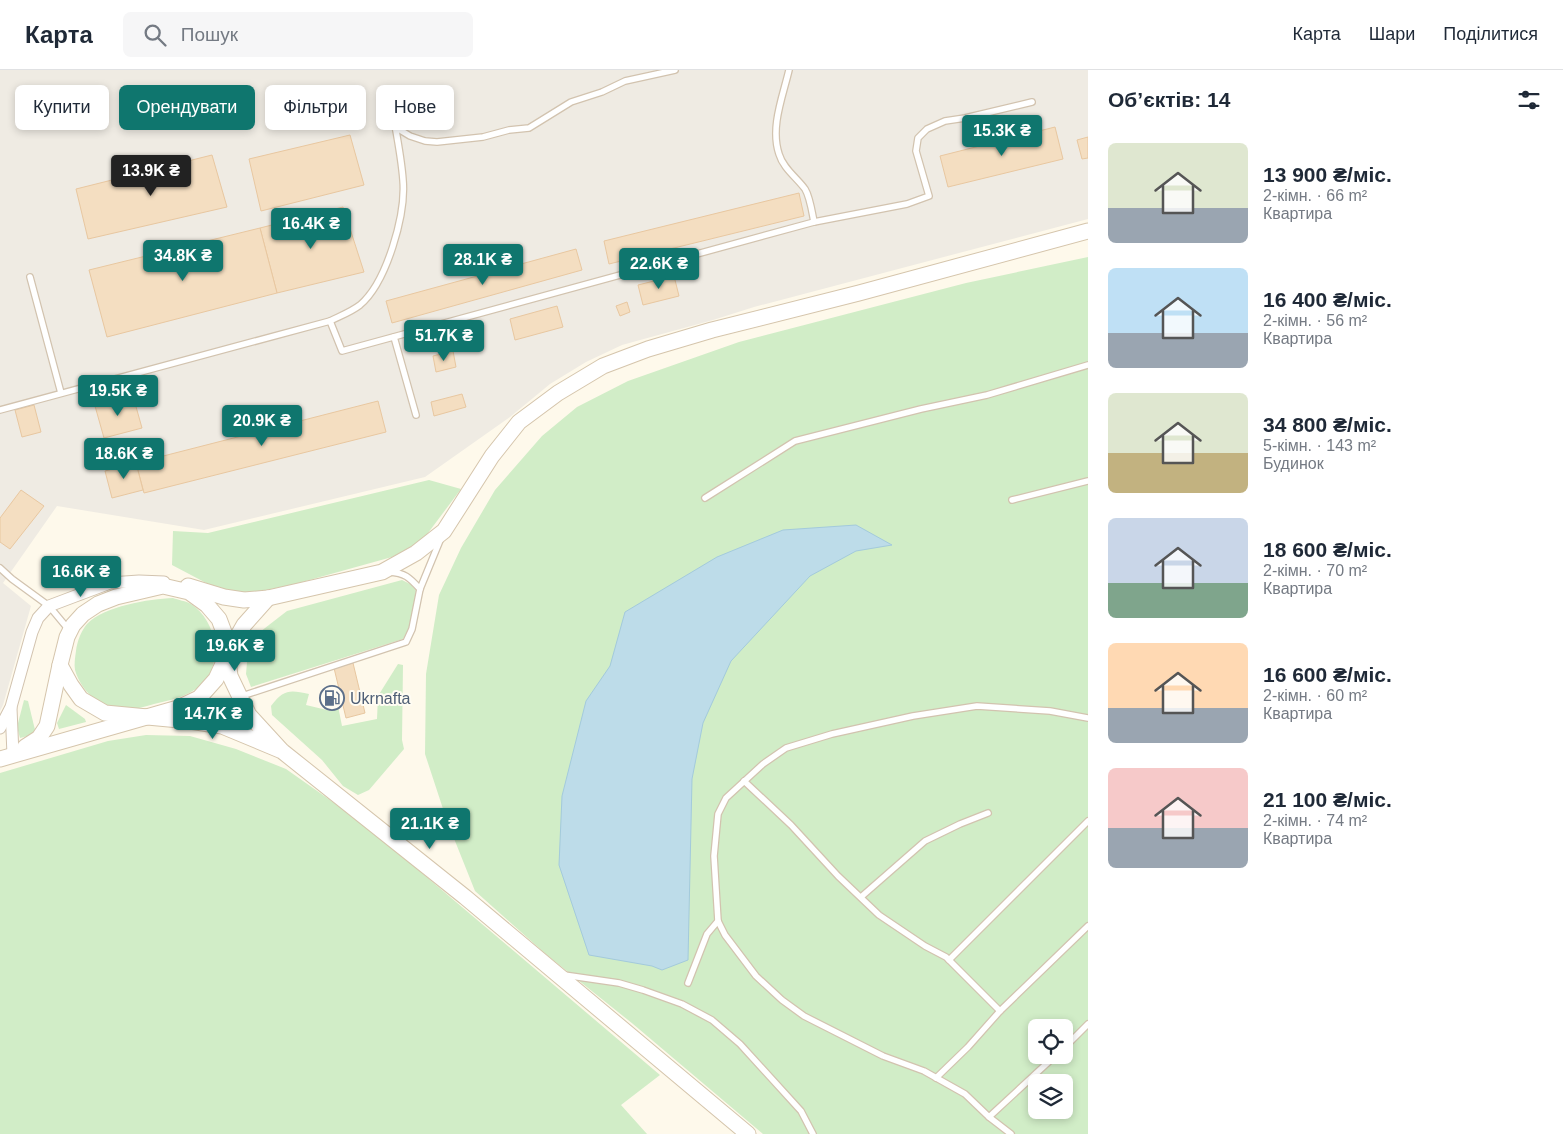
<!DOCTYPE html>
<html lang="uk">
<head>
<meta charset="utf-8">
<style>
	body { margin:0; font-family:Arial,sans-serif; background:#f6f6f7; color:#1f2937; height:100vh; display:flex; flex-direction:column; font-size:19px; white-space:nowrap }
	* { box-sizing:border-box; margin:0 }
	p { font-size:16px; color:#747a83 }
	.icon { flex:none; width:28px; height:28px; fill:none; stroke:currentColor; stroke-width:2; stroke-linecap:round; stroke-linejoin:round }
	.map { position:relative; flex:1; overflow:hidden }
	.side { display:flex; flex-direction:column; background:#fff; width:475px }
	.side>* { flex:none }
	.top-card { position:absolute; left:15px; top:15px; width:475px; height:45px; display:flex; gap:10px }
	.fabs { position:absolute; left:1028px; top:949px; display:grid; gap:10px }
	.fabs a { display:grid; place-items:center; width:45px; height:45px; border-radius:8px; background:#fff; box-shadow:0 2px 8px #0003; font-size:25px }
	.price { position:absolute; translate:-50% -42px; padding:0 11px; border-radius:5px; background:#0f766e; color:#fff; font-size:16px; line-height:32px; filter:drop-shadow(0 1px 2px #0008) }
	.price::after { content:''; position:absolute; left:50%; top:30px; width:15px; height:11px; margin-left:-8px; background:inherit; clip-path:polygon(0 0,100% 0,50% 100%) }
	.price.active { background:#222; color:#fff }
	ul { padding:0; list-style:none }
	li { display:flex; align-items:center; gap:15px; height:125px; padding:0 20px }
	li span { display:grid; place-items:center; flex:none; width:140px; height:100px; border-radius:8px; color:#555 }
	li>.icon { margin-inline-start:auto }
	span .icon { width:60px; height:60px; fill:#fffc; stroke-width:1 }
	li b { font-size:21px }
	h2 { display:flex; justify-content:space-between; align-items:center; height:60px; padding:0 20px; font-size:21px }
	.pill { padding:0 18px; border-radius:8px; background:#fff; box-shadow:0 2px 8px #0003; font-size:18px; line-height:45px }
	.pill.active { background:#0f766e; color:#fff }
	header { display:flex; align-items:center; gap:30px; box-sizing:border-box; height:70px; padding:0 25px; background:#fff; border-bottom:1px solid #e0e1e3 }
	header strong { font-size:24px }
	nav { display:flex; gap:28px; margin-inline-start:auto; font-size:18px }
	.search { width:350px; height:45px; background:#f6f6f7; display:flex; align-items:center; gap:12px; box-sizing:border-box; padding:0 18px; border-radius:8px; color:#747a83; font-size:19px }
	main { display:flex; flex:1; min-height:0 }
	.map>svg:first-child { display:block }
	.industrial { fill:#efebe3 }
	.green { fill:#d1edc7; fill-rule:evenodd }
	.water { fill:#bddce9; stroke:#a3cadc }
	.building { fill:#f4dec1; stroke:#e8c7a0 }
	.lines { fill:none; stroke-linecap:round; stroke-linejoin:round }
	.service-casing { stroke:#d2c3af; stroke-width:8 }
	.minor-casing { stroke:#d2c3af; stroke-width:13 }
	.secondary-casing { stroke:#d5c5ac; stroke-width:17 }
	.service { stroke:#fff; stroke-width:5.5 }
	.minor { stroke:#fff; stroke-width:11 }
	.secondary { stroke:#fff; stroke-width:15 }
	.labels { text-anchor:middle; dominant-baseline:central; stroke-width:4; stroke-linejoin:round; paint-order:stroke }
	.service-label { font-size:16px; fill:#4e5e75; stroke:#fffcf2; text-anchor:start }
</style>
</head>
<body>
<header>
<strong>Карта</strong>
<div class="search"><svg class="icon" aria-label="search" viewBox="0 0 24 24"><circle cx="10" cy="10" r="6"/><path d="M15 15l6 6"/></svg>Пошук</div>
<nav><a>Карта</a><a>Шари</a><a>Поділитися</a></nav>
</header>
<main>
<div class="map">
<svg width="1088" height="1064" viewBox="0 0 1088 1064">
	<rect width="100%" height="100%" fill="#fef9eb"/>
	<path class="industrial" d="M0,0H1088V149L754,237L713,250L622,275L586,292L550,314L510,347L425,407L204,460L57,436L3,513L31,536L3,635L0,641Z"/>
	<g class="green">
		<path d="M1088,187V1064H763L633,954L548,886L475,821L447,751L425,684L426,604L439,525L461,478L495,420L542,366L577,337L628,311L739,272L966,213ZM1036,958H1064V985H1036ZM1036,1012H1064V1040H1036Z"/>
		<path d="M429,410L461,419L428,463L418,472L406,480L392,487L295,514L242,525L227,524L172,495L173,461L208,463Z"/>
		<path d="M402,510L412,515L416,521L409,558L403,569L251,617L246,604L248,581L256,565L287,541Z"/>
		<path d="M173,528C178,530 186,531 191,534C217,551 225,595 200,616C186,627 171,630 154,634C143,637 125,643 113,639C108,638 102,633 97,630C87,625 78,611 75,600C74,594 75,588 76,581C77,572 81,561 87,554C104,536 149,529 173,528Z"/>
		<path d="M398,594L403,595L402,670L404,679L369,720L358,725L343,716L322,690L272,645L271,636C284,619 290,620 309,624L306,635L331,641L334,636H338L342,656L377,649L378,626Z"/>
		<path d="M24,630L28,631L36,664L20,668L17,657Z"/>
		<path d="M66,635L85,649L86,652L59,659L57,653Z"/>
		<path d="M146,665L190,666L236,679L286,699L364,754L660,1005L621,1035L647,1064H0V703L108,671Z"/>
	</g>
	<path class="water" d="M856,455L892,475L856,481L810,506L731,591L703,653L692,709L688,890L662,900L652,896L589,885L559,795L562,726L586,631L610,596L625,542L717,487L783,460Z"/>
	<g class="building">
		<path d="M1055,57L1063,89L948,117L940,86Z"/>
		<path d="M350,65L364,115L261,141L249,89Z"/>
		<path d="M1088,67V88L1082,89L1077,70Z"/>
		<path d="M212,85L227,137L88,169L76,119Z"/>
		<path d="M799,123L804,146L609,194L604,171Z"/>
		<path d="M343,137L364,202L277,223L260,158Z"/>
		<path d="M260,158L277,223L107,267L89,200Z"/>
		<path d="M576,179L582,200L392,253L386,231Z"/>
		<path d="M674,206L679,226L643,235L638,215Z"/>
		<path d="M627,232L630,242L620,246L616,236Z"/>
		<path d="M557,236L563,257L515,270L510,249Z"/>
		<path d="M453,281L456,297L436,302L433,286Z"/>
		<path d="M462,324L466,337L434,346L431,332Z"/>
		<path d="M133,326L142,358L104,368L95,336Z"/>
		<path d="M378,331L386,362L144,423L136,393Z"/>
		<path d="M34,335L41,362L22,367L15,340Z"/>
		<path d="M136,393L143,420L112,428L105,401Z"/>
		<path d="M21,420L44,436L10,479L0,472V448Z"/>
		<path d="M353,593L365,643L346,648L334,598Z"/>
	</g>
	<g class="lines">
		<defs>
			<g id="service">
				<path d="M395,57L410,66L425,71L437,72L483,67L509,60L529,58L571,32L602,22L625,11L675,0"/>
				<path d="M814,152L907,134L929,126L916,81L918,68L927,59L945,51L965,48L1032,32"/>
				<path d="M30,207L61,323"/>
				<path d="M330,251C340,246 351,242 360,235C387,212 406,144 403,110C401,82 394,53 390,26"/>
				<path d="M394,267L416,345"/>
				<path d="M0,340L330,251L342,281L814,152C812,142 810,127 805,119C797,108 783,98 779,84C770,57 783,26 789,0"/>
				<path d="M705,428L795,371L921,339L987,325L1088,295"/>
				<path d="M1012,430L1088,411"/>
				<path d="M0,498L12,509L49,536L69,560"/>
				<path d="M389,502C405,503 409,507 420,519"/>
				<path d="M242,626L406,572L412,559L420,519L441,468"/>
				<path d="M744,711L791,755L838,806L879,845L925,876L946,887L1000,941"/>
				<path d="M861,827L925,771L960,754L988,743"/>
				<path d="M949,890L1088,751"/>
				<path d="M564,905L619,913L643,920L682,934L712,950L740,974L801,1041L813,1064"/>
				<path d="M688,913L707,864L718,851"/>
				<path d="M1064,978L1088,954"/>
				<path d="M936,1008L968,977L1000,941L1088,856"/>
				<path d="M989,1047L1056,985"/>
				<path d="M1011,1064L989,1047L965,1024L924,1001L883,986L804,946L782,930L756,906L725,865L718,851L714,786L718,744L726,728L763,694L786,678L832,664L913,646L977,636L1050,641L1088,648"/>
			</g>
			<g id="minor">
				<path d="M11,638L13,685"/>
				<path d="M0,658L11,637L32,562L38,548L49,536L110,513L139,511L164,512"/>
			</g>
			<g id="secondary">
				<path d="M188,516L224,527L244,530L268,528L382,502L416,483L444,461L492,386L519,352L558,323L603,296L648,279L712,260L859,223L1088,161"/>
				<path d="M25,677L39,668L47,656L60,595"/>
				<path d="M282,681L222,656L190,651L105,643L81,629L71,615L60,595L67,567L73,555L83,544L98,534L116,527L163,516L189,522L207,535L219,549L225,565L230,606L240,627L249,645L282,681L465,827L748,1064"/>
				<path d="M0,689L178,638L199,628L216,609L228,583L244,555L268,528"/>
			</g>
		</defs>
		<use href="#service" class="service-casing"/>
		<use href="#minor" class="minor-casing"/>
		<use href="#secondary" class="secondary-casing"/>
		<use href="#service" class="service"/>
		<use href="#minor" class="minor"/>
		<use href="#secondary" class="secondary"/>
	</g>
	<defs>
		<symbol id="fuel-ring" viewBox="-11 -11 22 22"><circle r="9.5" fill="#fffcf2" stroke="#5c6f8a" stroke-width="1.5"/><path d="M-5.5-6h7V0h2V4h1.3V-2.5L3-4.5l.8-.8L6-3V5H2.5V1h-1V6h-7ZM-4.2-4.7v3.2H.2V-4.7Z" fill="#5c6f8a"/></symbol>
	</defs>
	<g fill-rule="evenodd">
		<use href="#fuel-ring" x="318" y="614" width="28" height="28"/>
	</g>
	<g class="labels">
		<g class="service-label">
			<text x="350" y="628">Ukrnafta</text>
		</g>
	</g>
</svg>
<div class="fabs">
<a><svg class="icon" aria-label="locate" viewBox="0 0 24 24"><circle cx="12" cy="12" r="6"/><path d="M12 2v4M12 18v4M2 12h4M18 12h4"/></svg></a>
<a><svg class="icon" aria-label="layers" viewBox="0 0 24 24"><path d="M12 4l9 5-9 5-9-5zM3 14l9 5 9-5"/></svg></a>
</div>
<b class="price" style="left:1002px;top:87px">15.3K ₴</b>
<b class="price active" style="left:151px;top:127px">13.9K ₴</b>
<b class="price" style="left:311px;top:180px">16.4K ₴</b>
<b class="price" style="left:183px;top:212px">34.8K ₴</b>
<b class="price" style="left:483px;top:216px">28.1K ₴</b>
<b class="price" style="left:659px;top:220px">22.6K ₴</b>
<b class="price" style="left:444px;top:292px">51.7K ₴</b>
<b class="price" style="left:118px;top:347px">19.5K ₴</b>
<b class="price" style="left:262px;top:377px">20.9K ₴</b>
<b class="price" style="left:124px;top:410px">18.6K ₴</b>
<b class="price" style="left:81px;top:528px">16.6K ₴</b>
<b class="price" style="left:235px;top:602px">19.6K ₴</b>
<b class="price" style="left:213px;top:670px">14.7K ₴</b>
<b class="price" style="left:430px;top:780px">21.1K ₴</b>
<div class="top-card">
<a class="pill">Купити</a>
<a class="pill active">Орендувати</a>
<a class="pill">Фільтри</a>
<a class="pill">Нове</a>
</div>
</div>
<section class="side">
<h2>Об’єктів: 14<svg class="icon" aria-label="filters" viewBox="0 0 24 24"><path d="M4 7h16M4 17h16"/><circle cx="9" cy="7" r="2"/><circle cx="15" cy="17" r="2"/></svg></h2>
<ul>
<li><span style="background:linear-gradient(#dfe7d0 65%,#9aa5b1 0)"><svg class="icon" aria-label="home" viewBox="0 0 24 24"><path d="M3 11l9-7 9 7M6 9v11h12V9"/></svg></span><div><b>13 900 ₴/міс.</b><p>2-кімн. · 66 m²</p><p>Квартира</p></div></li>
<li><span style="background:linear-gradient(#bfe0f5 65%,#9aa5b1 0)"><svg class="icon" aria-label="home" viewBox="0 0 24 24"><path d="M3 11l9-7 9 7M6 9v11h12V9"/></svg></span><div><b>16 400 ₴/міс.</b><p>2-кімн. · 56 m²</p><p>Квартира</p></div></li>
<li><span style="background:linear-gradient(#dfe7d0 60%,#c2b280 0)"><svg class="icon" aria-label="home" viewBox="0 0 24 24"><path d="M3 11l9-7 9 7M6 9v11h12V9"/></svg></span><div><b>34 800 ₴/міс.</b><p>5-кімн. · 143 m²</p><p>Будинок</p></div></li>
<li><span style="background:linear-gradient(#c9d6e8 65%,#7fa58c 0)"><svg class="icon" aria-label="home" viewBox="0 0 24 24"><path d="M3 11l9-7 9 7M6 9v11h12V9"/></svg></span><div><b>18 600 ₴/міс.</b><p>2-кімн. · 70 m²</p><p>Квартира</p></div></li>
<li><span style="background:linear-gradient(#ffd9b3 65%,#9aa5b1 0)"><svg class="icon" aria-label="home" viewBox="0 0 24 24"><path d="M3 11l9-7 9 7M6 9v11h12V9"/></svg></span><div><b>16 600 ₴/міс.</b><p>2-кімн. · 60 m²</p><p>Квартира</p></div></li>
<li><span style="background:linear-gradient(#f6c9c9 60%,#9aa5b1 0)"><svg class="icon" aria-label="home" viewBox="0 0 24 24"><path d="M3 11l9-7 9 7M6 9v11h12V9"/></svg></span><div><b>21 100 ₴/міс.</b><p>2-кімн. · 74 m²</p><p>Квартира</p></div></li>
</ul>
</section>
</main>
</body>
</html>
